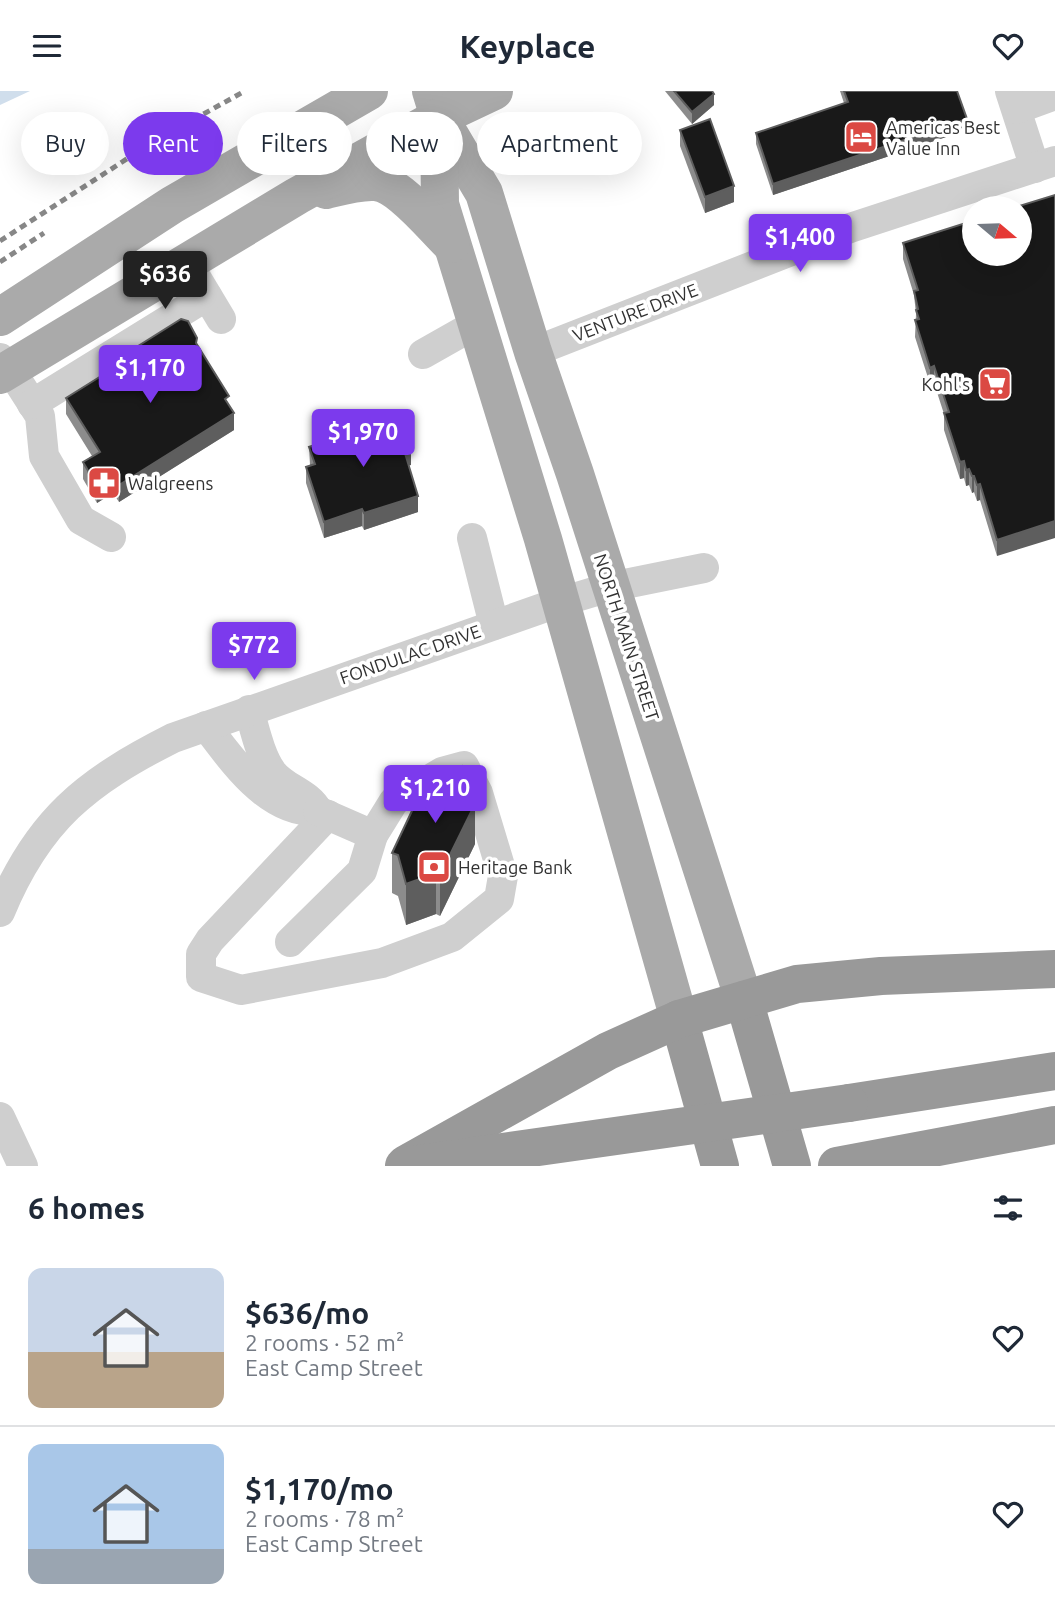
<!DOCTYPE html>
<html lang="en">
<head>
<meta charset="utf-8">
<style>
	body { margin:0; font-family:Ubuntu,sans-serif; background:#f2f2f3; color:#1f2937; height:100vh; display:flex; flex-direction:column; font-size:26px; white-space:nowrap }
	* { box-sizing:border-box; margin:0 }
	p { font-size:23px; color:#747a83 }
	.icon { flex:none; width:38px; height:38px; fill:none; stroke:currentColor; stroke-width:2; stroke-linecap:round; stroke-linejoin:round }
	.map { position:relative; height:1075px; overflow:hidden }
	.sheet { display:flex; flex-direction:column; background:#fff; flex:1 }
	.sheet>* { flex:none }
	.banner { position:absolute; left:21px; top:21px; width:700px; height:63px; display:flex; gap:14px }
	.needle { width:46px; rotate:109deg }
	.tools { position:absolute; left:962px; top:105px; display:grid; gap:14px }
	.tools a { display:grid; place-items:center; width:70px; height:70px; border-radius:50%; background:#fff; box-shadow:0 7px 28px #0002; font-size:35px }
	.price { position:absolute; translate:-50% -60px; padding:0 16px; border-radius:7px; background:#7c3aed; color:#fff; font-size:23px; line-height:46px; filter:drop-shadow(0 2px 4px #0008) }
	.price::after { content:''; position:absolute; left:50%; top:42px; width:21px; height:16px; margin-left:-10px; background:inherit; clip-path:polygon(0 0,100% 0,50% 100%) }
	.price.selected { background:#222; color:#fff }
	ul { padding:0; list-style:none }
	li { display:flex; align-items:center; gap:21px; height:175px; padding:0 28px }
	li+li { border-top:2px solid #e0e1e3 }
	li span { display:grid; place-items:center; flex:none; width:196px; height:140px; border-radius:14px; color:#555 }
	li>.icon { margin-inline-start:auto }
	span .icon { width:84px; height:84px; fill:#fffc; stroke-width:1 }
	li b { font-size:30px }
	h2 { display:flex; justify-content:space-between; align-items:center; height:84px; padding:0 28px; font-size:30px }
	.chip { padding:0 24px; border-radius:32px; background:#fff; box-shadow:0 7px 28px #0002; font-size:24px; line-height:63px }
	.chip.selected { background:#7c3aed; color:#fff }
	header { display:flex; justify-content:space-between; align-items:center; height:91px; padding:0 28px; background:#fff; font-size:32px; font-weight:700 }
	.map>svg:first-child { display:block }
	.water { fill:#d0deec }
	.lines { fill:none; stroke-linecap:round; stroke-linejoin:round }
	.minor { stroke:#cfcfcf; stroke-width:30 }
	.major { stroke:#aaa; stroke-width:38 }
	.highway { stroke:#999; stroke-width:38 }
	.rail { stroke:#878787; stroke-width:5; stroke-dasharray:7 5; stroke-linecap:butt }
	.highway-bridge { stroke:#999; stroke-width:38 }
	.wall { fill:#8c8c8c }
	.shaded-wall { fill:#5e5e5e }
	.building { fill:#191919; stroke:#5e5e5e; stroke-width:2 }
	.labels { text-anchor:middle; dominant-baseline:central; stroke-width:7; stroke-linejoin:round; paint-order:stroke }
	.poi-label { font-size:18px; fill:#323232; stroke:#fff; text-anchor:start }
	.street-label { font-size:18px; fill:#323232; stroke:#fff }
</style>
</head>
<body>
<header><svg class="icon" aria-label="menu" viewBox="0 0 24 24"><path d="M4 6h16M4 12h16M4 18h16"/></svg>Keyplace<svg class="icon" aria-label="heart" viewBox="0 0 24 24"><path d="M12 20l-8-8c-3-5 5-10 8-4 3-6 11-1 8 4z"/></svg></header>
<div class="map">
<svg width="1055" height="1075" viewBox="0 0 1055 1075">
	<rect width="100%" height="100%" fill="#fff"/>
	<path class="water" d="M0,0H30L0,14Z"/>
	<g class="lines">
		<g class="minor">
			<path d="M1010,0L1035,77"/>
			<path d="M1017,18L1055,4"/>
			<path d="M197,188L221,228"/>
			<path d="M533,261L850,137L1055,70"/>
			<path d="M423,263L476,233"/>
			<path d="M0,267L10,278L40,325L44,365L81,429L111,446"/>
			<path d="M32,313L207,205"/>
			<path d="M472,447L494,534"/>
			<path d="M206,635C233,670 268,723 318,720C308,701 285,698 272,681C260,664 255,639 249,619"/>
			<path d="M328,724L210,849L201,863V886L241,899L382,872L452,846L499,808L503,785L478,702L464,675L442,681L394,710L373,744"/>
			<path d="M0,821C38,729 86,691 173,647L560,511L610,496L704,477"/>
			<path d="M290,851L362,780L373,744L318,720"/>
			<path d="M0,1026L23,1075"/>
		</g>
		<g class="major">
			<path d="M431,0L439,26L484,102L533,261L575,383L744,909"/>
			<path d="M439,28L440,113L543,448L679,928"/>
			<path d="M326,99C342,95 359,90 375,91C399,92 433,136 451,153"/>
			<path d="M0,226L172,114L369,0"/>
			<path d="M0,284L297,105L439,26L494,0"/>
		</g>
		<g class="highway">
			<path d="M744,909L792,1075"/>
			<path d="M679,928L720,1075"/>
			<path d="M849,1012L1055,980"/>
			<path d="M406,1073L608,960L679,928L797,893L881,885L1055,878"/>
			<path d="M837,1075L1055,1034"/>
		</g>
		<g class="rail">
			<path d="M0,150L153,51L245,0"/>
			<path d="M0,171L44,142"/>
		</g>
		<path class="highway-bridge" d="M404,1075L849,1012"/>
	</g>
	<g class="wall">
		<path d="M665,0H712L714,14L692,33Z"/>
		<path d="M840,0H957L967,39L773,104L756,53V42L844,12Z"/>
		<path d="M680,39L734,111L705,122L680,55Z"/>
		<path d="M903,152L1020,163L997,465L980,409L977,410L974,401L972,402L969,394L966,395L964,387L960,388L944,339V323L934,292L930,293L915,246L916,223L914,204L903,168Z"/>
		<path d="M197,254L229,314L234,339L119,411L113,402L97,412L83,388V371L92,365L66,323V307L127,268V262Z"/>
		<path d="M372,329L411,374H408L418,421L364,439L362,435L324,447L306,392V376L310,374L309,356L372,335Z"/>
		<path d="M475,753L440,825L436,823L406,834L398,805L392,802V762Z"/>
	</g>
	<g class="shaded-wall">
		<path d="M714,3V14L692,33V21Z"/>
		<path d="M967,28V39L773,104V93Z"/>
		<path d="M734,95V111L705,122V106Z"/>
		<path d="M934,275V292L930,293V277Z"/>
		<path d="M234,322V339L119,411V394Z"/>
		<path d="M411,357V374L404,376V359Z"/>
		<path d="M964,370V387L960,388V371Z"/>
		<path d="M969,378V394L966,395V379Z"/>
		<path d="M113,385V402L97,412V395Z"/>
		<path d="M972,385H974V401L972,402Z"/>
		<path d="M980,393V409L977,410V394Z"/>
		<path d="M418,405V421L364,439V422Z"/>
		<path d="M362,418V435L324,447V431Z"/>
		<path d="M1055,430V447L997,465V449Z"/>
		<path d="M475,713V753L440,825V784Z"/>
		<path d="M436,782V823L406,834V793Z"/>
	</g>
	<g class="building">
		<path d="M674,0H712L714,3L692,21Z"/>
		<path d="M844,0H957L967,28L773,93L756,42L848,11Z"/>
		<path d="M710,28L734,95L705,106L680,39Z"/>
		<path d="M1055,104V430L997,449L980,393L977,394L974,385H972L969,378L966,379L964,370L960,371L944,322L949,321L934,275L930,277L915,229L919,228L916,219L918,218L914,200L918,199L903,152L975,129V163H1020V117H1013Z"/>
		<path d="M181,228L188,230L197,247L196,252L229,305L225,308L234,322L119,394L113,385L97,395L83,371L100,361L66,307L130,267L127,262Z"/>
		<path d="M399,320L411,357L404,359L418,405L364,422L362,418L324,431L306,376L315,373L309,356L373,335L372,329Z"/>
		<path d="M462,675L475,713L440,784L436,782L406,793L398,764L392,762L429,684L434,687Z"/>
	</g>
	<defs>
		<symbol id="hotel-square" viewBox="-11 -11 22 22"><rect x="-9" y="-9" width="18" height="18" rx="4" fill="#db4943" stroke="#fff"/><path d="M-6-4.5h1.5V1H6V5H4.5V3h-9V5H-6ZM-4 0a1.8 1.8 0 1 1 3.6 0ZM.5 0V-2.5h3Q6-2.5 6 0Z" fill="#fff"/></symbol>
		<symbol id="supermarket-square" viewBox="-11 -11 22 22"><rect x="-9" y="-9" width="18" height="18" rx="4" fill="#db4943" stroke="#fff"/><path d="M-6-5.5h2.5l.6 2H6L4.5 2H-2.5L-4.4-4H-6ZM-1.5 3.2a1.3 1.3 0 1 0 .1 0ZM3 3.2a1.3 1.3 0 1 0 .1 0Z" fill="#fff"/></symbol>
		<symbol id="pharmacy-square" viewBox="-11 -11 22 22"><rect x="-9" y="-9" width="18" height="18" rx="4" fill="#db4943" stroke="#fff"/><path d="M-2-6h4v4h4v4h-4v4h-4v-4h-4v-4h4Z" fill="#fff"/></symbol>
		<symbol id="bank-square" viewBox="-11 -11 22 22"><rect x="-9" y="-9" width="18" height="18" rx="4" fill="#db4943" stroke="#fff"/><path d="M-6-4H6V4H-6ZM0-2.3a2.3 2.3 0 1 0 0 4.6a2.3 2.3 0 1 0 0-4.6Z" fill="#fff"/></symbol>
	</defs>
	<g fill-rule="evenodd">
		<use href="#hotel-square" x="842" y="27" width="38" height="38"/>
		<use href="#supermarket-square" x="976" y="274" width="38" height="38"/>
		<use href="#pharmacy-square" x="85" y="373" width="38" height="38"/>
		<use href="#bank-square" x="415" y="757" width="38" height="38"/>
	</g>
	<g class="labels">
		<g class="poi-label">
			<text x="886" y="36">Americas Best<tspan x="886" dy="21">Value Inn</tspan></text>
			<text x="970" y="293" text-anchor="end">Kohl's</text>
			<text x="128" y="392">Walgreens</text>
			<text x="458" y="776">Heritage Bank</text>
		</g>
		<g class="street-label">
			<text transform="translate(635 221) rotate(-21)">VENTURE DRIVE</text>
			<text transform="translate(627 546) rotate(72)">NORTH MAIN STREET</text>
			<text transform="translate(410 563) rotate(-19)">FONDULAC DRIVE</text>
		</g>
	</g>
</svg>
<div class="tools">
<a><svg class="needle" viewBox="-14 -14 28 28"><path d="M0-13l5 13h-10z" fill="#e53935"/><path d="M0 13l5-13h-10z" fill="#747a83"/></svg></a>
</div>
<b class="price" style="left:800px;top:183px">$1,400</b>
<b class="price selected" style="left:165px;top:220px">$636</b>
<b class="price" style="left:150px;top:314px">$1,170</b>
<b class="price" style="left:363px;top:378px">$1,970</b>
<b class="price" style="left:254px;top:591px">$772</b>
<b class="price" style="left:435px;top:734px">$1,210</b>
<div class="banner">
<a class="chip">Buy</a>
<a class="chip selected">Rent</a>
<a class="chip">Filters</a>
<a class="chip">New</a>
<a class="chip">Apartment</a>
</div>
</div>
<section class="sheet">
<h2>6 homes<svg class="icon" aria-label="filters" viewBox="0 0 24 24"><path d="M4 7h16M4 17h16"/><circle cx="9" cy="7" r="2"/><circle cx="15" cy="17" r="2"/></svg></h2>
<ul>
<li><span style="background:linear-gradient(#c9d6e8 60%,#b9a48a 0)"><svg class="icon" aria-label="home" viewBox="0 0 24 24"><path d="M3 11l9-7 9 7M6 9v11h12V9"/></svg></span><div><b>$636/mo</b><p>2 rooms · 52 m²</p><p>East Camp Street</p></div><svg class="icon" aria-label="heart" viewBox="0 0 24 24"><path d="M12 20l-8-8c-3-5 5-10 8-4 3-6 11-1 8 4z"/></svg></li>
<li><span style="background:linear-gradient(#a9c7e8 75%,#9aa5b1 0)"><svg class="icon" aria-label="home" viewBox="0 0 24 24"><path d="M3 11l9-7 9 7M6 9v11h12V9"/></svg></span><div><b>$1,170/mo</b><p>2 rooms · 78 m²</p><p>East Camp Street</p></div><svg class="icon" aria-label="heart" viewBox="0 0 24 24"><path d="M12 20l-8-8c-3-5 5-10 8-4 3-6 11-1 8 4z"/></svg></li>
</ul>
</section>
</body>
</html>
